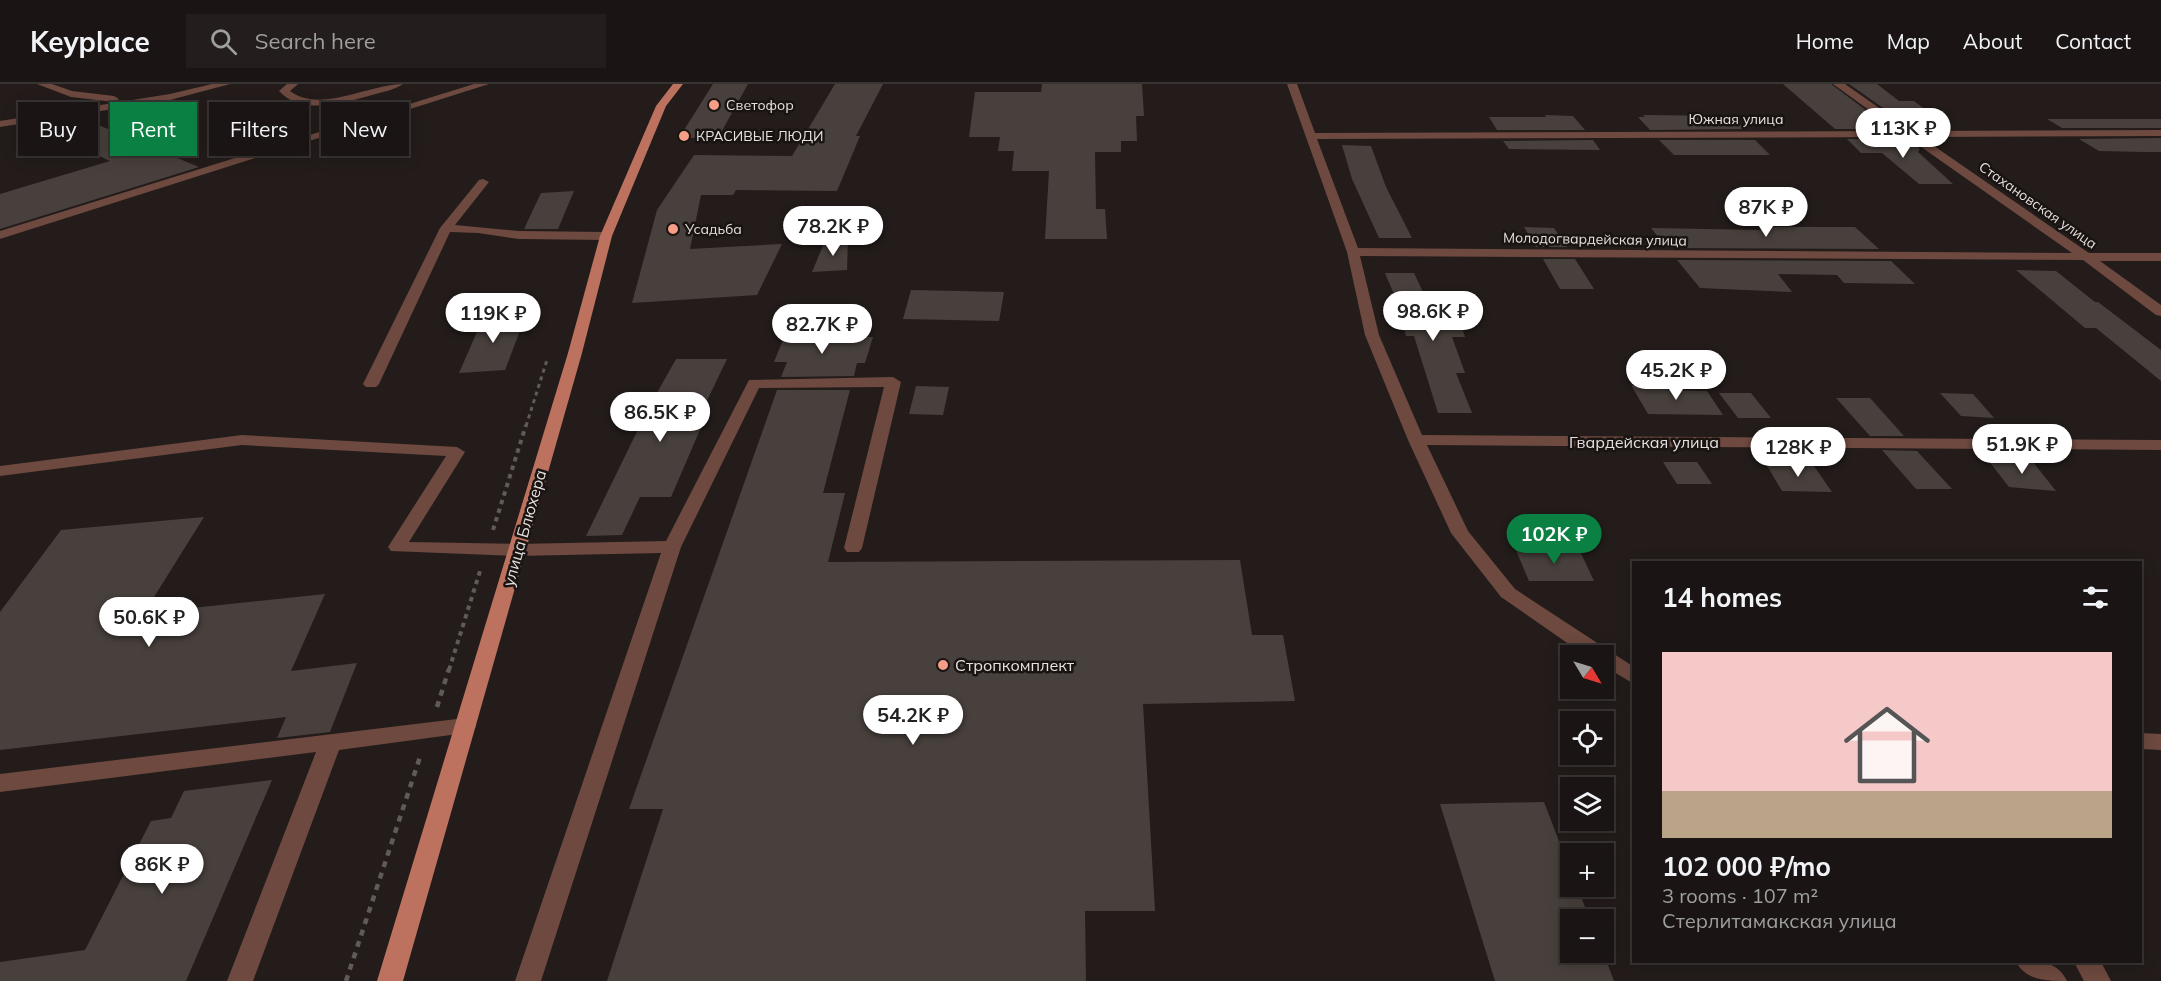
<!DOCTYPE html>
<html lang="en">
<head>
<meta charset="utf-8">
<style>
	body { margin:0; font-family:Mulish,sans-serif; background:#231e1d; color:#f1f3f6; height:100vh; display:flex; flex-direction:column; font-size:22px; white-space:nowrap }
	* { box-sizing:border-box; margin:0 }
	p { font-size:20px; color:#9f9fa0 }
	.icon { flex:none; width:33px; height:33px; fill:none; stroke:currentColor; stroke-width:2; stroke-linecap:round; stroke-linejoin:round }
	.map { position:relative; flex:1; overflow:hidden }
	.panel { position:absolute; left:1632px; top:477px; width:510px; height:402px; display:flex; flex-direction:column; background:#1a1514; border-radius:0px; box-shadow:0 3px 15px #0003,0 0 0 2px #383434 }
	.panel>* { flex:none }
	.hud { position:absolute; left:18px; top:18px; width:570px; height:54px; display:flex; gap:12px }
	.needle { width:39px; rotate:128deg }
	.buttons { position:absolute; left:1560px; top:561px; display:grid; gap:12px }
	.buttons a { display:grid; place-items:center; width:54px; height:54px; border-radius:0px; background:#1a1514; box-shadow:0 3px 15px #0003,0 0 0 2px #383434; font-size:30px }
	.price { position:absolute; translate:-50% -51px; padding:0 14px; border-radius:21px; background:#fff; color:#222; font-size:20px; line-height:39px; filter:drop-shadow(0 2px 3px #0008) }
	.price::after { content:''; position:absolute; left:50%; top:36px; width:18px; height:14px; margin-left:-9px; background:inherit; clip-path:polygon(0 0,100% 0,50% 100%) }
	.price.on { background:#0b8043; color:#fff }
	ul { padding:0; list-style:none }
	li { display:grid; align-content:center; gap:12px; height:318px; padding:0 30px }
	li span { display:grid; place-items:center; height:186px; border-radius:0px; color:#555 }
	li>.icon { margin-inline-start:auto }
	span .icon { width:108px; height:108px; fill:#fffc; stroke-width:1 }
	li b { font-size:26px }
	h2 { display:flex; justify-content:space-between; align-items:center; height:72px; padding:0 30px; font-size:26px }
	.pill { padding:0 21px; border-radius:0px; background:#1a1514; box-shadow:0 3px 15px #0003,0 0 0 2px #383434; font-size:21px; line-height:54px }
	.pill.on { background:#0b8043; color:#fff }
	header { display:flex; align-items:center; gap:36px; box-sizing:border-box; height:84px; padding:0 30px; background:#1a1514; border-bottom:2px solid #383434 }
	header strong { font-size:28px }
	nav { display:flex; gap:33px; margin-inline-start:auto; font-size:21px }
	.search { width:420px; height:54px; background:#231e1d; display:flex; align-items:center; gap:15px; box-sizing:border-box; padding:0 21px; border-radius:0px; color:#9f9fa0; font-size:22px }
	.map>svg:first-child { display:block }
	.building { fill:#48403d }
	.lines { fill:none; stroke-linecap:round; stroke-linejoin:round }
	.path-far2 { stroke:#605a58; stroke-width:3; stroke-dasharray:4 4; stroke-linecap:butt }
	.path-far1 { stroke:#605a58; stroke-width:4; stroke-dasharray:4.5 4.5; stroke-linecap:butt }
	.path { stroke:#605a58; stroke-width:4.5; stroke-dasharray:6 6; stroke-linecap:butt }
	.minor { fill:#6d493f; fill-rule:evenodd }
	.major { fill:#bc725e; fill-rule:evenodd }
	.poi-dot { fill:#f49e87; stroke:#191311; stroke-width:2 }
	.labels { text-anchor:middle; dominant-baseline:central; stroke-width:5; stroke-linejoin:round; paint-order:stroke }
	.far-poi-label { font-size:14px; fill:#e6e1e0; stroke:#191311; text-anchor:start }
	.far-street-label { font-size:14px; fill:#e6e1e0; stroke:#191311 }
	.street-label { font-size:16px; fill:#e6e1e0; stroke:#191311 }
	.poi-label { font-size:16px; fill:#e6e1e0; stroke:#191311; text-anchor:start }
</style>
</head>
<body>
<header>
<strong>Keyplace</strong>
<div class="search"><svg class="icon" aria-label="search" viewBox="0 0 24 24"><circle cx="10" cy="10" r="6"/><path d="M15 15l6 6"/></svg>Search here</div>
<nav><a>Home</a><a>Map</a><a>About</a><a>Contact</a></nav>
</header>
<div class="map">
<svg width="2161" height="897" viewBox="0 0 2161 897">
	<rect width="100%" height="100%" fill="#231c1a"/>
	<g class="building">
		<path d="M713,0H748L718,54H679Z"/>
		<path d="M835,0H883L856,52H860L837,107L736,106L733,111H701L690,165L782,160L757,211L632,219L657,126L694,71L792,72Z"/>
		<path d="M1042,0H1142L1144,32H1136L1137,57H1121V68H1095L1096,125H1105L1107,155H1045L1049,87H1012L1014,67H998L1000,53H969L975,8H1041Z"/>
		<path d="M1783,0H1831L1891,45H1835Z"/>
		<path d="M1849,0H1877L1899,17H1914L1942,38L1936,45H1913Z"/>
		<path d="M1545,31L1573,32L1585,46H1497L1489,33H1546Z"/>
		<path d="M1643,31L1732,32L1745,45L1650,46L1638,33H1645Z"/>
		<path d="M2047,35H2161V44H2062Z"/>
		<path d="M96,40L199,83L0,145V110L110,77L55,51Z"/>
		<path d="M2161,54V68H2143L2099,67L2079,55Z"/>
		<path d="M1847,55H1906L1920,65L1918,68L1953,100H1919L1882,69H1861Z"/>
		<path d="M1593,56L1600,66L1509,65L1503,57Z"/>
		<path d="M1659,56H1755L1770,71H1674Z"/>
		<path d="M1342,61L1371,62L1386,103L1412,154H1379L1352,95Z"/>
		<path d="M574,107L558,145H524L541,109Z"/>
		<path d="M1524,143L1554,144L1567,163H1536Z"/>
		<path d="M1761,143H1855L1879,165L1667,164L1651,144L1764,146Z"/>
		<path d="M848,156L847,186L812,188L825,157Z"/>
		<path d="M1543,175H1575L1594,205H1560Z"/>
		<path d="M1677,176L1891,177L1915,200L1844,199L1837,191L1778,190L1792,208L1700,204Z"/>
		<path d="M2016,186L2056,187L2095,218H2098L2161,266V297L2096,244H2085Z"/>
		<path d="M1385,189H1414L1432,227L1457,228L1465,253H1452L1465,289H1456L1472,329H1438L1414,252H1406L1396,215Z"/>
		<path d="M911,206L1004,208L999,237L903,235Z"/>
		<path d="M526,231L505,286L459,289L483,234Z"/>
		<path d="M785,251L873,253L865,279H857L854,292L781,293L787,278H774Z"/>
		<path d="M676,275H727L703,325H709L671,413H640L622,451L586,452L648,325Z"/>
		<path d="M1631,301L1665,302L1668,306L1707,307L1723,331L1648,330Z"/>
		<path d="M916,302L949,303L943,331L909,330Z"/>
		<path d="M777,306H850L823,409H845L828,478L1240,476L1252,551H1283L1295,617L1143,620L1155,827H1085L1086,897H607L663,725H629Z"/>
		<path d="M1719,309H1751L1771,334H1738Z"/>
		<path d="M1940,309L1973,310L1994,334L1961,332Z"/>
		<path d="M1836,314H1870L1904,352H1870Z"/>
		<path d="M1882,366L1917,367L1952,405H1916Z"/>
		<path d="M1988,376L2033,378L2056,407L2009,403Z"/>
		<path d="M1663,378H1697L1712,400H1677Z"/>
		<path d="M1766,380L1814,382L1832,408L1782,407Z"/>
		<path d="M204,433L144,529L325,510L291,587L357,579L330,648L277,654L286,633L0,666V528L61,446Z"/>
		<path d="M1515,464L1579,465L1594,497H1529Z"/>
		<path d="M272,696L186,897H0V878L85,866L151,737L171,734L184,707Z"/>
		<path d="M1544,718L1570,786V802H1577L1590,836H1570V868H1603L1614,897H1495L1440,720Z"/>
	</g>
	<g class="lines">
		<path class="path-far2" d="M526,342L547,276"/>
		<g class="path-far1">
			<path d="M493,446L526,341"/>
			<path d="M449,586L481,484"/>
		</g>
		<g class="path">
			<path d="M437,623L449,585"/>
			<path d="M346,897L421,670"/>
		</g>
		<g class="minor">
			<path d="M37,0H52L72,7L114,12L119,15L114,18L71,13Z"/>
			<path d="M212,0H230L170,16L0,43V37L170,10Z"/>
			<path d="M287,0H298L290,7C320,30 369,0 403,0C395,6 382,8 372,11C344,19 302,32 279,7Z"/>
			<path d="M474,0H489L0,155V147Z"/>
			<path d="M1287,0H1297L1315,49L1898,47L1833,0H1845L1912,47L2161,46V52L1921,53L2089,169H2161V177H2100L2161,221V232L2156,231L2083,176L1360,172L1379,251L1422,351L2161,356V366L1427,361L1468,447L1515,505L1634,583V600L1604,582V572H1586L1501,513L1451,449L1408,356L1365,251L1347,168ZM1907,53L2072,169L1358,164L1317,55Z"/>
			<path d="M483,95L489,98L455,141L519,147L606,148L612,152L606,156L519,155L478,149L450,148L379,300L376,303H366L363,300L440,144L479,96Z"/>
			<path d="M893,293L901,298L862,464L859,468H847L844,464L884,303L759,304L681,463L541,897H515L661,469L517,472L391,467L388,463L446,372L242,361L0,392V382L242,351L457,363L465,368L409,458L517,460L666,457L749,296Z"/>
			<path d="M465,634L473,636L476,642L473,648L339,666L253,897H227L316,668L0,708V690Z"/>
			<path d="M2140,649L2161,650V666L2140,665Z"/>
			<path d="M2016,878C2037,876 2057,876 2067,897C2046,897 2027,897 2016,878Z"/>
			<path d="M2074,878H2101L2111,897H2084Z"/>
		</g>
		<path class="major" d="M673,0H683L666,22L612,152L582,269L403,897H377L568,269L600,152L656,22Z"/>
	</g>
	<g class="poi-dot">
		<circle cx="714" cy="21" r="6"/>
		<circle cx="684" cy="52" r="6"/>
		<circle cx="673" cy="145" r="6"/>
		<circle cx="943" cy="581" r="6"/>
	</g>
	<g class="labels">
		<g class="far-poi-label">
			<text x="726" y="21">Светофор</text>
			<text x="696" y="52">КРАСИВЫЕ ЛЮДИ</text>
			<text x="685" y="145">Усадьба</text>
		</g>
		<g class="far-street-label">
			<text x="1736" y="35">Южная улица</text>
			<text transform="translate(2038 121) rotate(35)">Стахановская улица</text>
			<text transform="translate(1595 155) rotate(1)">Молодогвардейская улица</text>
		</g>
		<g class="street-label">
			<text x="1644" y="358">Гвардейская улица</text>
			<text transform="translate(524 444) rotate(-74)">улица Блюхера</text>
		</g>
		<g class="poi-label">
			<text x="955" y="581">Стропкомплект</text>
		</g>
	</g>
</svg>
<div class="buttons">
<a><svg class="needle" viewBox="-14 -14 28 28"><path d="M0-13l5 13h-10z" fill="#e53935"/><path d="M0 13l5-13h-10z" fill="#9f9fa0"/></svg></a>
<a><svg class="icon" aria-label="locate" viewBox="0 0 24 24"><circle cx="12" cy="12" r="6"/><path d="M12 2v4M12 18v4M2 12h4M18 12h4"/></svg></a>
<a><svg class="icon" aria-label="layers" viewBox="0 0 24 24"><path d="M12 4l9 5-9 5-9-5zM3 14l9 5 9-5"/></svg></a>
<a>+</a>
<a>−</a>
</div>
<b class="price" style="left:1903px;top:75px">113K ₽</b>
<b class="price" style="left:1766px;top:154px">87K ₽</b>
<b class="price" style="left:833px;top:173px">78.2K ₽</b>
<b class="price" style="left:1433px;top:258px">98.6K ₽</b>
<b class="price" style="left:493px;top:260px">119K ₽</b>
<b class="price" style="left:822px;top:271px">82.7K ₽</b>
<b class="price" style="left:1676px;top:317px">45.2K ₽</b>
<b class="price" style="left:660px;top:359px">86.5K ₽</b>
<b class="price" style="left:2022px;top:391px">51.9K ₽</b>
<b class="price" style="left:1798px;top:394px">128K ₽</b>
<b class="price on" style="left:1554px;top:481px">102K ₽</b>
<b class="price" style="left:149px;top:564px">50.6K ₽</b>
<b class="price" style="left:913px;top:662px">54.2K ₽</b>
<b class="price" style="left:162px;top:811px">86K ₽</b>
<div class="hud">
<a class="pill">Buy</a>
<a class="pill on">Rent</a>
<a class="pill">Filters</a>
<a class="pill">New</a>
</div>
<section class="panel">
<h2>14 homes<svg class="icon" aria-label="filters" viewBox="0 0 24 24"><path d="M4 7h16M4 17h16"/><circle cx="9" cy="7" r="2"/><circle cx="15" cy="17" r="2"/></svg></h2>
<ul>
<li><span style="background:linear-gradient(#f6c9c9 75%,#b9a48a 0)"><svg class="icon" aria-label="home" viewBox="0 0 24 24"><path d="M3 11l9-7 9 7M6 9v11h12V9"/></svg></span><div><b>102 000 ₽/mo</b><p>3 rooms · 107 m²</p><p>Стерлитамакская улица</p></div></li>
</ul>
</section>
</div>
</body>
</html>
